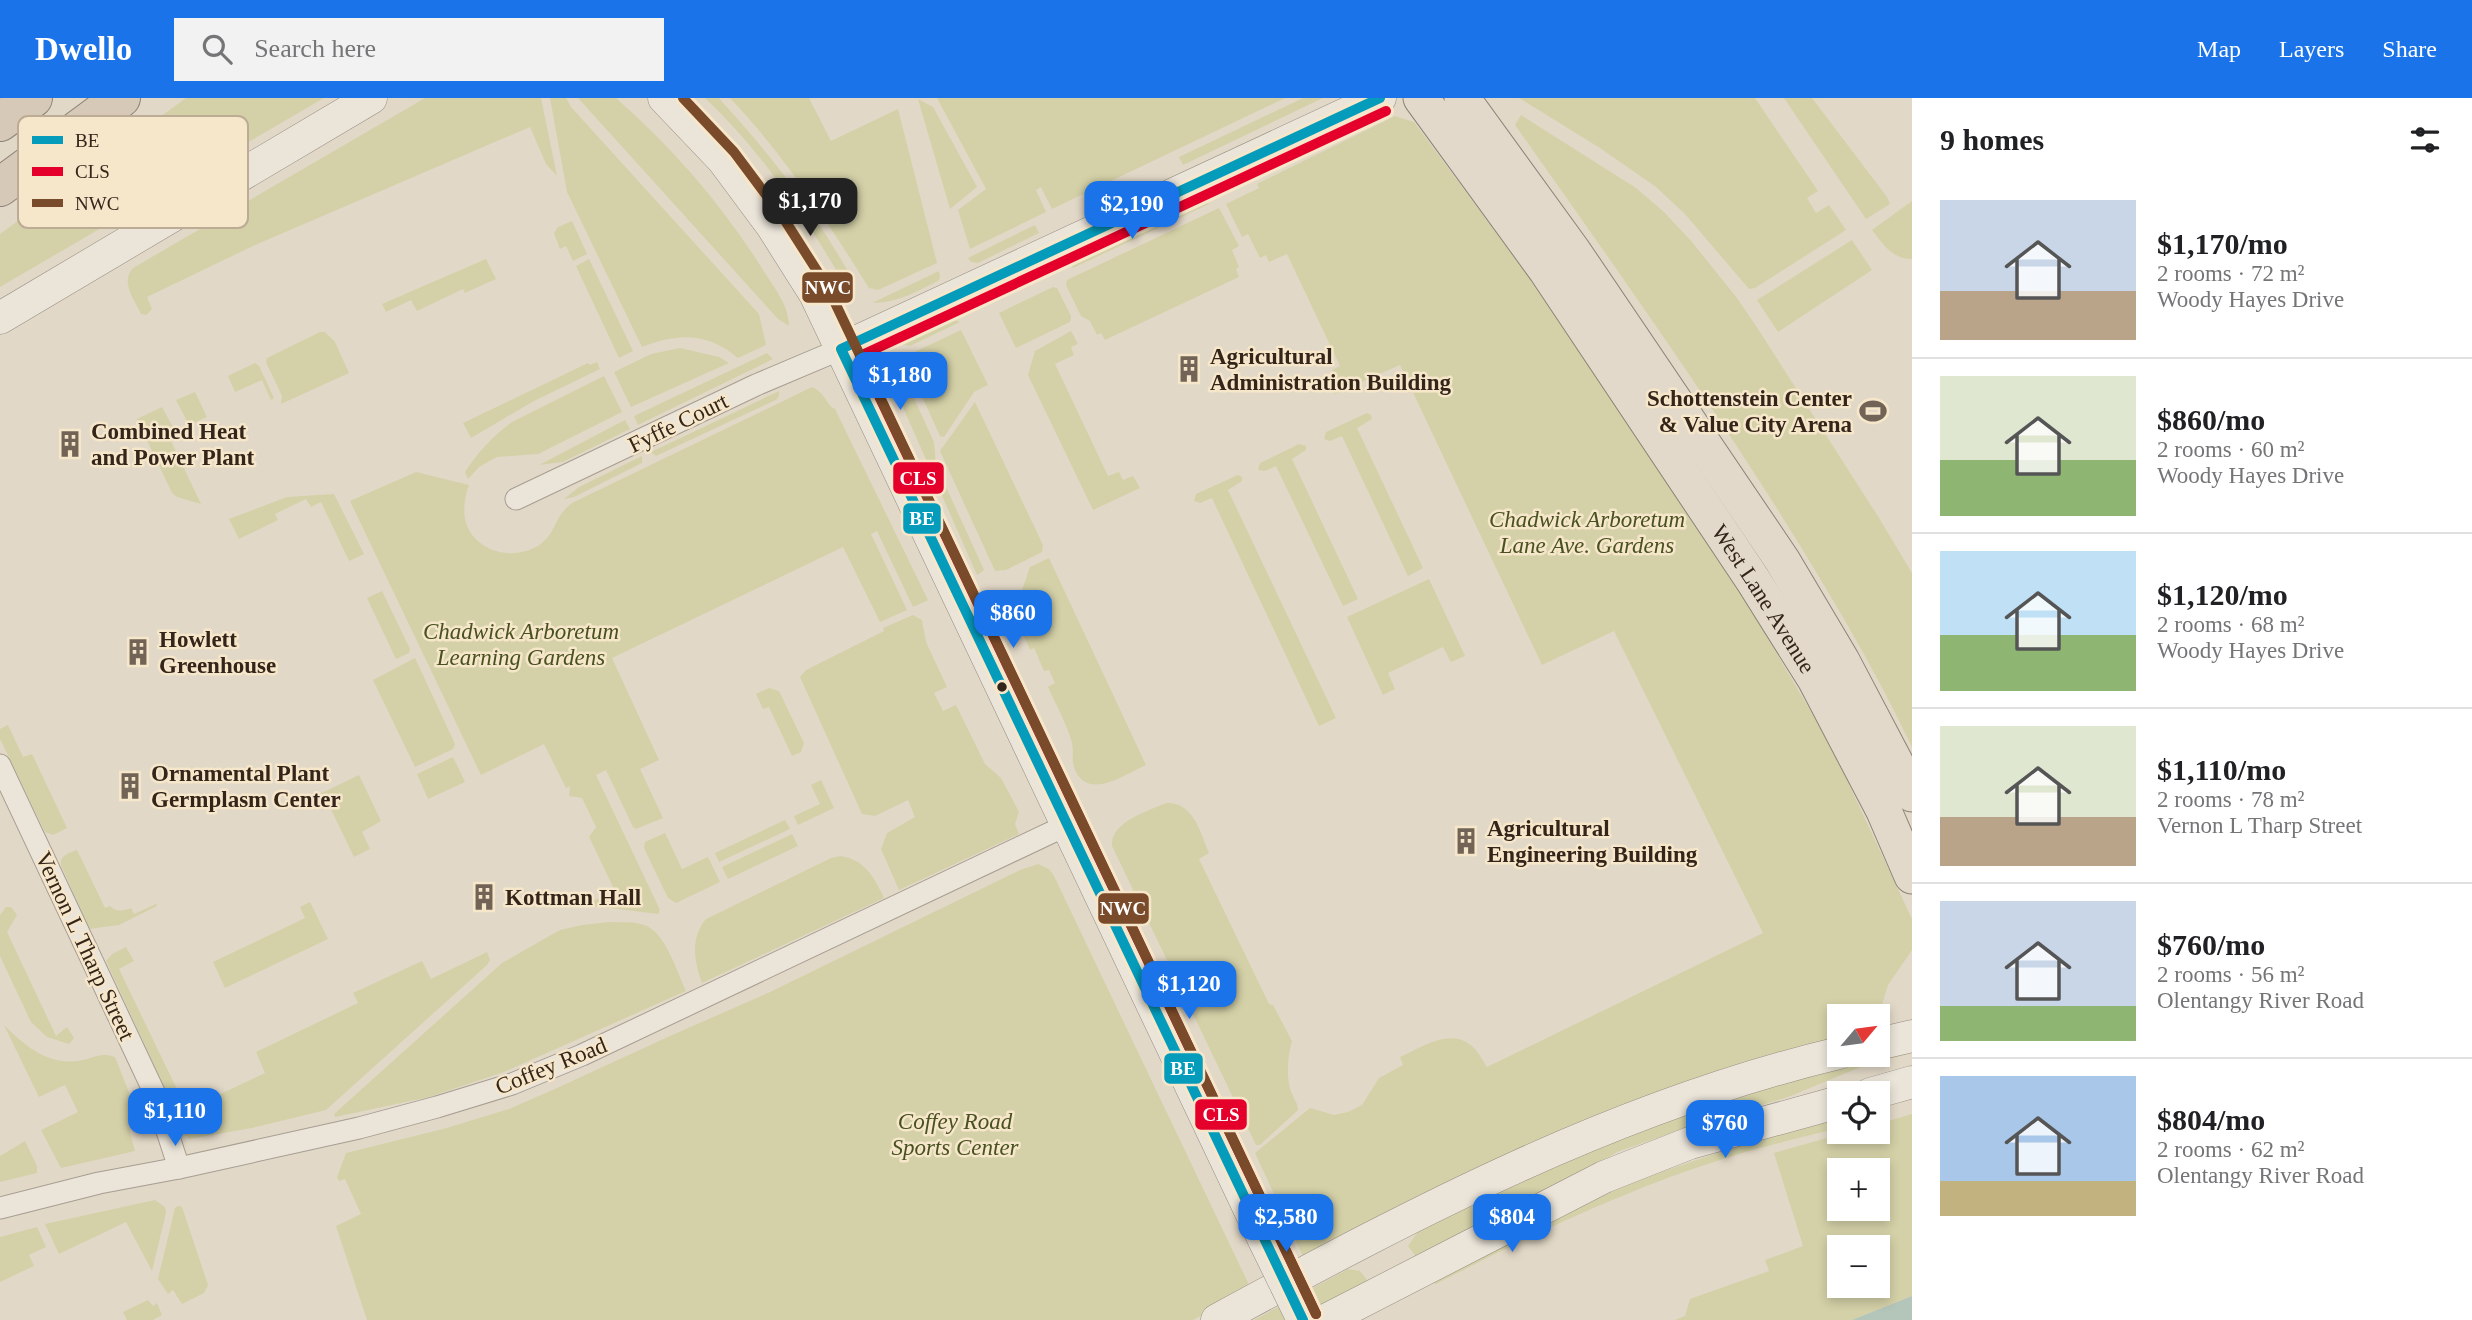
<!DOCTYPE html>
<html lang="en">
<head>
<meta charset="utf-8">
<style>
	body { margin:0; font-family:"Times New Roman",serif; background:#f2f2f2; color:#202124; height:100vh; display:flex; flex-direction:column; font-size:26px; white-space:nowrap }
	* { box-sizing:border-box; margin:0 }
	p { font-size:23px; color:#757577 }
	.icon { flex:none; width:38px; height:38px; fill:none; stroke:currentColor; stroke-width:2; stroke-linecap:round; stroke-linejoin:round }
	.map { position:relative; flex:1; overflow:hidden }
	.side { display:flex; flex-direction:column; background:#fff; width:560px }
	.side>* { flex:none }
	.needle { width:46px; rotate:61deg }
	.controls { position:absolute; left:1827px; top:906px; display:grid; gap:14px }
	.controls a { display:grid; place-items:center; width:63px; height:63px; border-radius:0px; background:#fff; box-shadow:0 4px 10px #0003; font-size:35px }
	.price { position:absolute; translate:-50% -60px; padding:0 16px; border-radius:14px; background:#1a73e8; color:#fff; font-size:23px; line-height:46px; filter:drop-shadow(0 2px 4px #0008) }
	.price::after { content:''; position:absolute; left:50%; top:42px; width:21px; height:16px; margin-left:-10px; background:inherit; clip-path:polygon(0 0,100% 0,50% 100%) }
	.price.active { background:#222; color:#fff }
	ul { padding:0; list-style:none }
	li { display:flex; align-items:center; gap:21px; height:175px; padding:0 28px }
	li+li { border-top:2px solid #e0e0e0 }
	li span { display:grid; place-items:center; flex:none; width:196px; height:140px; border-radius:0px; color:#555 }
	li>.icon { margin-inline-start:auto }
	span .icon { width:84px; height:84px; fill:#fffc; stroke-width:1 }
	li b { font-size:30px }
	h2 { display:flex; justify-content:space-between; align-items:center; height:84px; padding:0 28px; font-size:30px }
	header { display:flex; align-items:center; gap:42px; box-sizing:border-box; height:98px; padding:0 35px; background:#1a73e8; color:#fff }
	header strong { font-size:33px }
	nav { display:flex; gap:38px; margin-inline-start:auto; font-size:24px }
	.search { width:490px; height:63px; background:#f2f2f2; display:flex; align-items:center; gap:18px; box-sizing:border-box; padding:0 24px; border-radius:0px; color:#757577; font-size:26px }
	main { display:flex; flex:1; min-height:0 }
	.map>svg:first-child { display:block }
	.green { fill:#d4d1a8; fill-rule:evenodd }
	.water { fill:#b3c6b9 }
	.lines { fill:none; stroke-linecap:round; stroke-linejoin:round }
	.street-casing { stroke:#a79d91; stroke-width:23 }
	.secondary-casing { stroke:#968d81; stroke-width:33 }
	.primary-casing { stroke:#8c8378; stroke-width:37 }
	.highway-casing { stroke:#8c8378; stroke-width:40 }
	.street { stroke:#eae4d9; stroke-width:21 }
	.secondary { stroke:#eae4d9; stroke-width:32 }
	.primary { stroke:#e2d9ca; stroke-width:35 }
	.highway { stroke:#d6c9b8; stroke-width:38 }
	.secondary-bridge-casing { stroke:#968d81; stroke-width:33; stroke-linecap:butt }
	.secondary-bridge { stroke:#eae4d9; stroke-width:32 }
	.bus-1-casing { stroke:#f6e6ca; stroke-width:16 }
	.bus-2-casing { stroke:#f6e6ca; stroke-width:16 }
	.bus-3-casing { stroke:#f6e6ca; stroke-width:16 }
	.bus-1 { stroke:#059cbc; stroke-width:10 }
	.bus-2 { stroke:#e4002b; stroke-width:10 }
	.bus-3 { stroke:#7a4b2a; stroke-width:10 }
	.bus-dot { fill:#34251a; stroke:#f6e6ca; stroke-width:2.5 }
	.labels { text-anchor:middle; dominant-baseline:central; stroke-width:5; stroke-linejoin:round; paint-order:stroke }
	.poi-label { font-size:23px; font-weight:bold; fill:#34251a; stroke:#f6e6ca; text-anchor:start }
	.street-label { font-size:23px; fill:#34251a; stroke:#f6e6ca }
	.park-label { font-size:23px; font-style:italic; fill:#485120; stroke:#f6e6ca }
	.key { fill:#f6e6ca; stroke:#bcac95; stroke-width:2 }
	.key-label { font-size:19px; fill:#34251a }
	.line-badge { stroke:#f6e6ca; stroke-width:2.5 }
	.badge-label { font-size:19px; text-anchor:middle; font-weight:bold; fill:#fff }
</style>
</head>
<body>
<header>
<strong>Dwello</strong>
<div class="search"><svg class="icon" aria-label="search" viewBox="0 0 24 24"><circle cx="10" cy="10" r="6"/><path d="M15 15l6 6"/></svg>Search here</div>
<nav><a>Map</a><a>Layers</a><a>Share</a></nav>
</header>
<main>
<div class="map">
<svg width="1912" height="1222" viewBox="0 0 1912 1222">
	<rect width="100%" height="100%" fill="#e2d8c7"/>
	<g class="green">
		<path d="M186,0H324L0,189V136Z"/>
		<path d="M425,0H541L557,78L546,66L530,29L253,148L147,199L152,211L146,217L141,216C134,201 120,184 133,170Z"/>
		<path d="M550,0H566L571,9L759,216L766,247L738,260C707,234 678,235 642,249L567,94Z"/>
		<path d="M578,0H616C674,51 724,109 765,175C775,191 789,208 789,228L778,221Z"/>
		<path d="M705,0H719L724,6C774,60 817,118 853,182L849,188L845,187C806,120 762,54 705,0Z"/>
		<path d="M730,0H809L831,43L898,11L937,165L878,192L869,190C827,123 785,58 730,0Z"/>
		<path d="M937,0H1285L1052,111L1041,89L1036,92L1046,114L970,151L958,112L986,91Z"/>
		<path d="M1303,0H1323L1183,67L1179,59Z"/>
		<path d="M1519,0H1755L1818,93L1807,100L1816,115L1829,107L1846,132L1755,190L1749,191L1685,116L1656,89L1600,50Z"/>
		<path d="M1784,0H1812L1887,99L1890,106L1866,121Z"/>
		<path d="M918,1L933,9L977,89L950,111Z"/>
		<path d="M1521,17L1636,90L1664,114L1692,144L1737,200L1760,234L1879,420L1912,475V649C1872,565 1825,487 1776,409C1693,278 1604,153 1515,27Z"/>
		<path d="M1395,18L1414,24L1540,194L1731,478L1830,646L1912,821V852L1888,887L1878,920L1839,919V943L1586,1022L1444,1088L1304,1161L1255,1055L1310,1010L1334,1017L1348,1014L1362,1007L1379,980L1403,967L1400,959C1423,949 1452,928 1474,950C1479,955 1483,963 1487,969L1763,835L1614,533L1542,567L1400,267L1334,296L1329,285L1336,281L1332,272L1340,268L1287,156L1269,164L1266,157L1260,160L1248,136L1242,139L1226,106L1259,90L1257,86Z"/>
		<path d="M1205,97L1209,106L1073,170L1069,161Z"/>
		<path d="M1912,103V161C1892,161 1883,146 1872,132Z"/>
		<path d="M1219,110L1239,148L1232,152L1239,169L1236,171L1239,179L1105,242L1101,235L1097,237L1090,223L1081,218L1066,187L1067,182Z"/>
		<path d="M572,123L587,156L573,163L566,148L560,151L554,135L558,129Z"/>
		<path d="M1035,127L1039,135L978,165L971,164L968,160Z"/>
		<path d="M1852,142L1872,172L1778,234L1757,202Z"/>
		<path d="M486,161L496,181L465,195L463,191L417,213L411,202L386,214L382,206Z"/>
		<path d="M589,161L633,253L619,260L576,168Z"/>
		<path d="M939,173L940,180L938,183C916,194 897,205 872,205Z"/>
		<path d="M1053,189L1057,190L1071,218L1070,224L1016,250L999,215Z"/>
		<path d="M947,219L960,224L910,248L901,246L912,236Z"/>
		<path d="M961,232L988,287L974,294L944,339L940,338L910,272L906,258Z"/>
		<path d="M1071,233L1078,246L1071,249L1074,257L1055,266L1108,378L1119,374L1123,382L1133,378L1140,390L1093,412L1028,277L1035,253Z"/>
		<path d="M320,234H325L335,244L349,275L281,306L282,298L266,264L267,260Z"/>
		<path d="M680,250L719,259L729,265L631,309L614,274L651,256Z"/>
		<path d="M767,255L773,261L638,327L634,318Z"/>
		<path d="M597,264L600,271L534,303L471,340L463,325L588,265L590,267Z"/>
		<path d="M255,265L259,268L274,300L271,302L262,282L235,294L228,278Z"/>
		<path d="M604,278L622,314L538,356L497,359L479,369L468,381L465,374C478,354 493,338 512,324Z"/>
		<path d="M906,283L934,344L936,367L984,472L977,477L894,289Z"/>
		<path d="M812,289C827,296 825,306 835,311L928,502L913,509L877,433L871,436L907,512L880,524L843,449L612,560L659,662L640,671L663,720L636,731L633,729L606,672L596,677L660,812L658,816L594,808L591,804L615,793L589,739L596,729L582,700L569,698L570,688L566,690L544,646L481,677L350,403L416,374L469,387C463,404 461,423 473,438C490,458 521,461 542,445C557,433 555,415 574,404Z"/>
		<path d="M779,293V298L776,302L656,358L651,354Z"/>
		<path d="M195,294L207,319L189,327L176,302Z"/>
		<path d="M975,304L1043,447L1042,454L1006,472L995,473L940,353Z"/>
		<path d="M162,309L175,333L168,337L201,406L177,399L172,395L137,321Z"/>
		<path d="M1367,315L1371,317L1372,321L1357,330L1423,470L1408,478L1342,338L1330,343L1324,341L1326,334Z"/>
		<path d="M625,322L630,331L563,364L539,367Z"/>
		<path d="M1299,346L1306,348V352L1292,361L1358,501L1343,508L1276,368L1265,373L1258,372L1260,365Z"/>
		<path d="M642,358V365L574,399L564,401L579,389Z"/>
		<path d="M1238,377L1242,379V383L1228,392L1336,620L1319,628L1212,400L1200,405L1194,403L1196,396Z"/>
		<path d="M334,396L364,456L349,463L321,404L311,409L306,401L275,416L278,422L239,441L229,421L287,399Z"/>
		<path d="M1049,460L1146,667C1125,676 1089,703 1075,672C1071,664 1074,654 1072,645C1067,626 1056,607 1048,589L1055,585L1049,572L1044,573L1034,550L1030,552L1014,515L1030,469Z"/>
		<path d="M1429,481L1465,558L1451,564L1443,549L1388,575L1395,591L1383,597L1347,519Z"/>
		<path d="M382,493L410,551L409,555L396,561L367,500Z"/>
		<path d="M913,517L922,522L926,544L947,589L934,595L943,613L956,607L985,666L1001,680L1019,714L1015,726L1019,736L899,792L881,751L887,735L915,719L908,702L875,718L862,716L800,579L806,572L884,533L883,530Z"/>
		<path d="M415,560L455,646L453,651L415,669L373,582Z"/>
		<path d="M769,590L779,593L804,645L801,654L792,658L769,609L763,611L756,596Z"/>
		<path d="M8,627L23,659L32,656L67,730L53,737L45,734L0,641V631Z"/>
		<path d="M453,659L465,684L428,701L417,676Z"/>
		<path d="M359,677L381,723L362,734L370,751L354,759L327,703L308,711L305,703Z"/>
		<path d="M821,682L834,710L798,727L794,718L820,706L811,687Z"/>
		<path d="M1166,705C1194,704 1200,734 1209,755L1199,761L1269,906L1273,907L1292,943C1288,958 1286,975 1290,990C1292,999 1298,1004 1298,1012L1260,1047H1256L1112,748C1110,724 1148,713 1166,705Z"/>
		<path d="M785,722L790,731L719,764L715,755Z"/>
		<path d="M665,735L682,771L708,759L720,784L676,805L668,800L644,750L645,744Z"/>
		<path d="M792,736L798,748L728,781L722,769Z"/>
		<path d="M77,752L105,810L110,808C116,814 124,813 131,810L134,816L156,806L157,808L119,827L89,831L61,767C60,757 69,755 77,752Z"/>
		<path d="M841,758C865,762 874,779 884,800L702,885C694,863 690,840 706,821L831,760Z"/>
		<path d="M1038,766L1049,771L1054,778L1251,1191L1193,1222H367L336,1128L361,1116L345,1081L339,1083L337,1079L346,1055L443,1031L509,1011L557,990L670,938L770,894L1020,772Z"/>
		<path d="M310,804L328,841L225,890L213,864L305,820L300,809Z"/>
		<path d="M6,809H11L17,817L7,834L56,938L67,929L74,940L69,946L47,939L31,924L0,858V817Z"/>
		<path d="M609,824C621,825 633,823 644,827C665,833 677,874 686,893L504,974L429,999L335,1019L334,1016L502,865L560,832L582,827Z"/>
		<path d="M126,849L134,863L119,871L187,1012L265,975L256,954L358,905L353,895L422,863L431,881L487,854L490,862L487,867L326,1012L252,1030L189,1041L179,1031L166,993L106,863L112,856Z"/>
		<path d="M4,927C26,949 50,969 83,962C94,959 103,954 115,959L132,1002C124,1017 131,1037 135,1053L61,1070L41,1032L78,1014L65,987L39,999Z"/>
		<path d="M1912,953L1909,956L1868,966L1788,999L1691,1028L1617,1054L1570,1083L1416,1159L1408,1148L1421,1129L1619,1037L1823,972L1874,957Z"/>
		<path d="M1912,1016V1198L1852,1222H1675L1685,1218L1690,1201L1769,1173L1765,1162L1803,1148L1774,1055L1848,1034H1878V1026ZM1839,1073H1878V1111H1839ZM1839,1150H1878V1188H1839Z"/>
		<path d="M1839,1020V1030C1800,1040 1759,1049 1720,1062C1622,1093 1527,1139 1436,1186L1431,1184C1502,1147 1572,1108 1646,1080C1709,1056 1774,1038 1839,1020Z"/>
		<path d="M25,1043L37,1068V1075L0,1084V1058Z"/>
		<path d="M155,1102L165,1109L166,1115L152,1173L126,1124L59,1156L45,1126Z"/>
		<path d="M178,1108L182,1109L208,1187L204,1195L182,1206L173,1192L168,1196L158,1181L175,1110Z"/>
		<path d="M37,1129L46,1149L29,1157L34,1168L0,1184V1139Z"/>
		<path d="M1348,1171L1360,1173L1368,1183L1297,1222H1254Z"/>
		<path d="M148,1202L153,1208L157,1205L162,1217L153,1222H127L123,1214Z"/>
	</g>
	<path class="water" d="M1912,1198V1222H1852Z"/>
	<g class="lines">
		<defs>
			<g id="street">
				<path d="M516,401L756,287L841,251"/>
				<path d="M0,667L155,996L179,1070"/>
				<path d="M0,1110L99,1085L179,1070L359,1030L437,1009L512,986L582,957L1067,727"/>
			</g>
			<g id="secondary">
				<path d="M664,0L723,62L772,128L815,196L1264,1142"/>
				<path d="M0,220L371,0"/>
				<path d="M841,251L1380,0"/>
				<path d="M1878,946L1912,938"/>
				<path d="M1870,996L1912,984"/>
				<path d="M1217,1222C1417,1113 1617,1008 1839,955"/>
				<path d="M1326,1222L1604,1079L1690,1045L1839,1004"/>
			</g>
			<g id="primary">
				<path id="s1" d="M1421,0L1546,172L1753,482L1815,581L1884,713L1912,778"/>
				<path d="M1462,0L1573,153L1782,462L1842,563L1912,696"/>
			</g>
			<g id="highway">
				<path d="M0,24L33,0"/>
				<path d="M0,89L121,0"/>
			</g>
		</defs>
		<use href="#street" class="street-casing"/>
		<use href="#secondary" class="secondary-casing"/>
		<use href="#primary" class="primary-casing"/>
		<use href="#highway" class="highway-casing"/>
		<use href="#street" class="street"/>
		<use href="#secondary" class="secondary"/>
		<use href="#primary" class="primary"/>
		<use href="#highway" class="highway"/>
		<defs>
			<path id="secondary-bridge" d="M1264,1142L1303,1222"/>
		</defs>
		<use href="#secondary-bridge" class="secondary-bridge-casing"/>
		<use href="#secondary-bridge" class="secondary-bridge"/>
		<defs>
			<path id="bus-1" d="M1303,1222L841,251L1380,0"/>
			<path id="bus-2" d="M1316,1216L860,258L1386,13"/>
			<path id="bus-3" d="M683,0L734,54L784,121L828,190L1316,1216"/>
		</defs>
		<use href="#bus-1" class="bus-1-casing"/>
		<use href="#bus-2" class="bus-2-casing"/>
		<use href="#bus-3" class="bus-3-casing"/>
		<use href="#bus-1" class="bus-1"/>
		<use href="#bus-2" class="bus-2"/>
		<use href="#bus-3" class="bus-3"/>
	</g>
	<defs>
		<symbol id="building-bare" viewBox="-9 -9 18 18"><path d="M-4-6H4V6H1V3H-1V6H-4ZM-2.5-4.3h1.7v1.8h-1.7ZM.8-4.3h1.7v1.8H.8ZM-2.5-1h1.7V.8h-1.7ZM.8-1h1.7V.8H.8Z" fill="#716457" stroke="#f6e6ca" stroke-width="2.5" paint-order="stroke"/></symbol>
		<symbol id="stadium-bare" viewBox="-9 -9 18 18"><path d="M0-5a6.5 5 0 1 0 0 10a6.5 5 0 1 0 0-10ZM-3.5-1.8h7v3.6h-7Z" fill="#716457" stroke="#f6e6ca" stroke-width="2.5" paint-order="stroke"/></symbol>
	</defs>
	<g fill-rule="evenodd">
		<use href="#building-bare" x="1170" y="252" width="38" height="38"/>
		<use href="#stadium-bare" x="1854" y="294" width="38" height="38"/>
		<use href="#building-bare" x="51" y="327" width="38" height="38"/>
		<use href="#building-bare" x="119" y="535" width="38" height="38"/>
		<use href="#building-bare" x="111" y="669" width="38" height="38"/>
		<use href="#building-bare" x="1447" y="724" width="38" height="38"/>
		<use href="#building-bare" x="465" y="780" width="38" height="38"/>
	</g>
	<circle class="bus-dot" cx="1002" cy="589" r="6"/>
	<g class="labels">
		<g class="poi-label">
			<text x="1210" y="258">Agricultural<tspan x="1210" dy="26">Administration Building</tspan></text>
			<text x="1852" y="300" text-anchor="end">Schottenstein Center<tspan x="1852" dy="26">&amp; Value City Arena</tspan></text>
			<text x="91" y="333">Combined Heat<tspan x="91" dy="26">and Power Plant</tspan></text>
			<text x="159" y="541">Howlett<tspan x="159" dy="26">Greenhouse</tspan></text>
			<text x="151" y="675">Ornamental Plant<tspan x="151" dy="26">Germplasm Center</tspan></text>
			<text x="1487" y="730">Agricultural<tspan x="1487" dy="26">Engineering Building</tspan></text>
			<text x="505" y="799">Kottman Hall</text>
		</g>
		<g class="street-label">
			<text transform="translate(678 325) rotate(-26)">Fyffe Court</text>
			<text stroke="none"><textPath href="#s1" startOffset="607">West Lane Avenue</textPath></text>
			<text transform="translate(85 848) rotate(65)">Vernon L Tharp Street</text>
			<text transform="translate(551 968) rotate(-22)">Coffey Road</text>
		</g>
		<g class="park-label">
			<text x="1587" y="421">Chadwick Arboretum<tspan x="1587" dy="26">Lane Ave. Gardens</tspan></text>
			<text x="521" y="533">Chadwick Arboretum<tspan x="521" dy="26">Learning Gardens</tspan></text>
			<text x="955" y="1023">Coffey Road<tspan x="955" dy="26">Sports Center</tspan></text>
		</g>
	</g>
	<rect x="18" y="18" width="230" height="112" rx="10" class="key"/>
	<rect x="32" y="38" width="31" height="8" fill="#059cbc"/>
	<rect x="32" y="69" width="31" height="9" fill="#e4002b"/>
	<rect x="32" y="101" width="31" height="8" fill="#7a4b2a"/>
	<g class="key-label">
		<text x="75" y="49">BE</text>
		<text x="75" y="80">CLS</text>
		<text x="75" y="112">NWC</text>
	</g>
	<g class="line-badge">
		<rect x="801" y="173" width="53" height="33" rx="7" fill="#7a4b2a"/>
		<rect x="892" y="363" width="53" height="34" rx="7" fill="#e4002b"/>
		<rect x="902" y="404" width="40" height="33" rx="7" fill="#059cbc"/>
		<rect x="1097" y="794" width="53" height="33" rx="7" fill="#7a4b2a"/>
		<rect x="1163" y="954" width="41" height="33" rx="7" fill="#059cbc"/>
		<rect x="1194" y="1000" width="54" height="33" rx="7" fill="#e4002b"/>
	</g>
	<g class="badge-label">
		<text x="828" y="196">NWC</text>
		<text x="918" y="387">CLS</text>
		<text x="922" y="427">BE</text>
		<text x="1123" y="817">NWC</text>
		<text x="1183" y="977">BE</text>
		<text x="1221" y="1023">CLS</text>
	</g>
</svg>
<div class="controls">
<a><svg class="needle" viewBox="-14 -14 28 28"><path d="M0-13l5 13h-10z" fill="#e53935"/><path d="M0 13l5-13h-10z" fill="#757577"/></svg></a>
<a><svg class="icon" aria-label="locate" viewBox="0 0 24 24"><circle cx="12" cy="12" r="6"/><path d="M12 2v4M12 18v4M2 12h4M18 12h4"/></svg></a>
<a>+</a>
<a>−</a>
</div>
<b class="price active" style="left:810px;top:140px">$1,170</b>
<b class="price" style="left:1132px;top:143px">$2,190</b>
<b class="price" style="left:900px;top:314px">$1,180</b>
<b class="price" style="left:1013px;top:552px">$860</b>
<b class="price" style="left:1189px;top:923px">$1,120</b>
<b class="price" style="left:175px;top:1050px">$1,110</b>
<b class="price" style="left:1725px;top:1062px">$760</b>
<b class="price" style="left:1286px;top:1156px">$2,580</b>
<b class="price" style="left:1512px;top:1156px">$804</b>
</div>
<section class="side">
<h2>9 homes<svg class="icon" aria-label="filters" viewBox="0 0 24 24"><path d="M4 7h16M4 17h16"/><circle cx="9" cy="7" r="2"/><circle cx="15" cy="17" r="2"/></svg></h2>
<ul>
<li><span style="background:linear-gradient(#c9d6e8 65%,#b9a48a 0)"><svg class="icon" aria-label="home" viewBox="0 0 24 24"><path d="M3 11l9-7 9 7M6 9v11h12V9"/></svg></span><div><b>$1,170/mo</b><p>2 rooms · 72 m²</p><p>Woody Hayes Drive</p></div></li>
<li><span style="background:linear-gradient(#dfe7d0 60%,#8fb573 0)"><svg class="icon" aria-label="home" viewBox="0 0 24 24"><path d="M3 11l9-7 9 7M6 9v11h12V9"/></svg></span><div><b>$860/mo</b><p>2 rooms · 60 m²</p><p>Woody Hayes Drive</p></div></li>
<li><span style="background:linear-gradient(#bfe0f5 60%,#8fb573 0)"><svg class="icon" aria-label="home" viewBox="0 0 24 24"><path d="M3 11l9-7 9 7M6 9v11h12V9"/></svg></span><div><b>$1,120/mo</b><p>2 rooms · 68 m²</p><p>Woody Hayes Drive</p></div></li>
<li><span style="background:linear-gradient(#dfe7d0 65%,#b9a48a 0)"><svg class="icon" aria-label="home" viewBox="0 0 24 24"><path d="M3 11l9-7 9 7M6 9v11h12V9"/></svg></span><div><b>$1,110/mo</b><p>2 rooms · 78 m²</p><p>Vernon L Tharp Street</p></div></li>
<li><span style="background:linear-gradient(#c9d6e8 75%,#8fb573 0)"><svg class="icon" aria-label="home" viewBox="0 0 24 24"><path d="M3 11l9-7 9 7M6 9v11h12V9"/></svg></span><div><b>$760/mo</b><p>2 rooms · 56 m²</p><p>Olentangy River Road</p></div></li>
<li><span style="background:linear-gradient(#a9c7e8 75%,#c2b280 0)"><svg class="icon" aria-label="home" viewBox="0 0 24 24"><path d="M3 11l9-7 9 7M6 9v11h12V9"/></svg></span><div><b>$804/mo</b><p>2 rooms · 62 m²</p><p>Olentangy River Road</p></div></li>
</ul>
</section>
</main>
</body>
</html>
